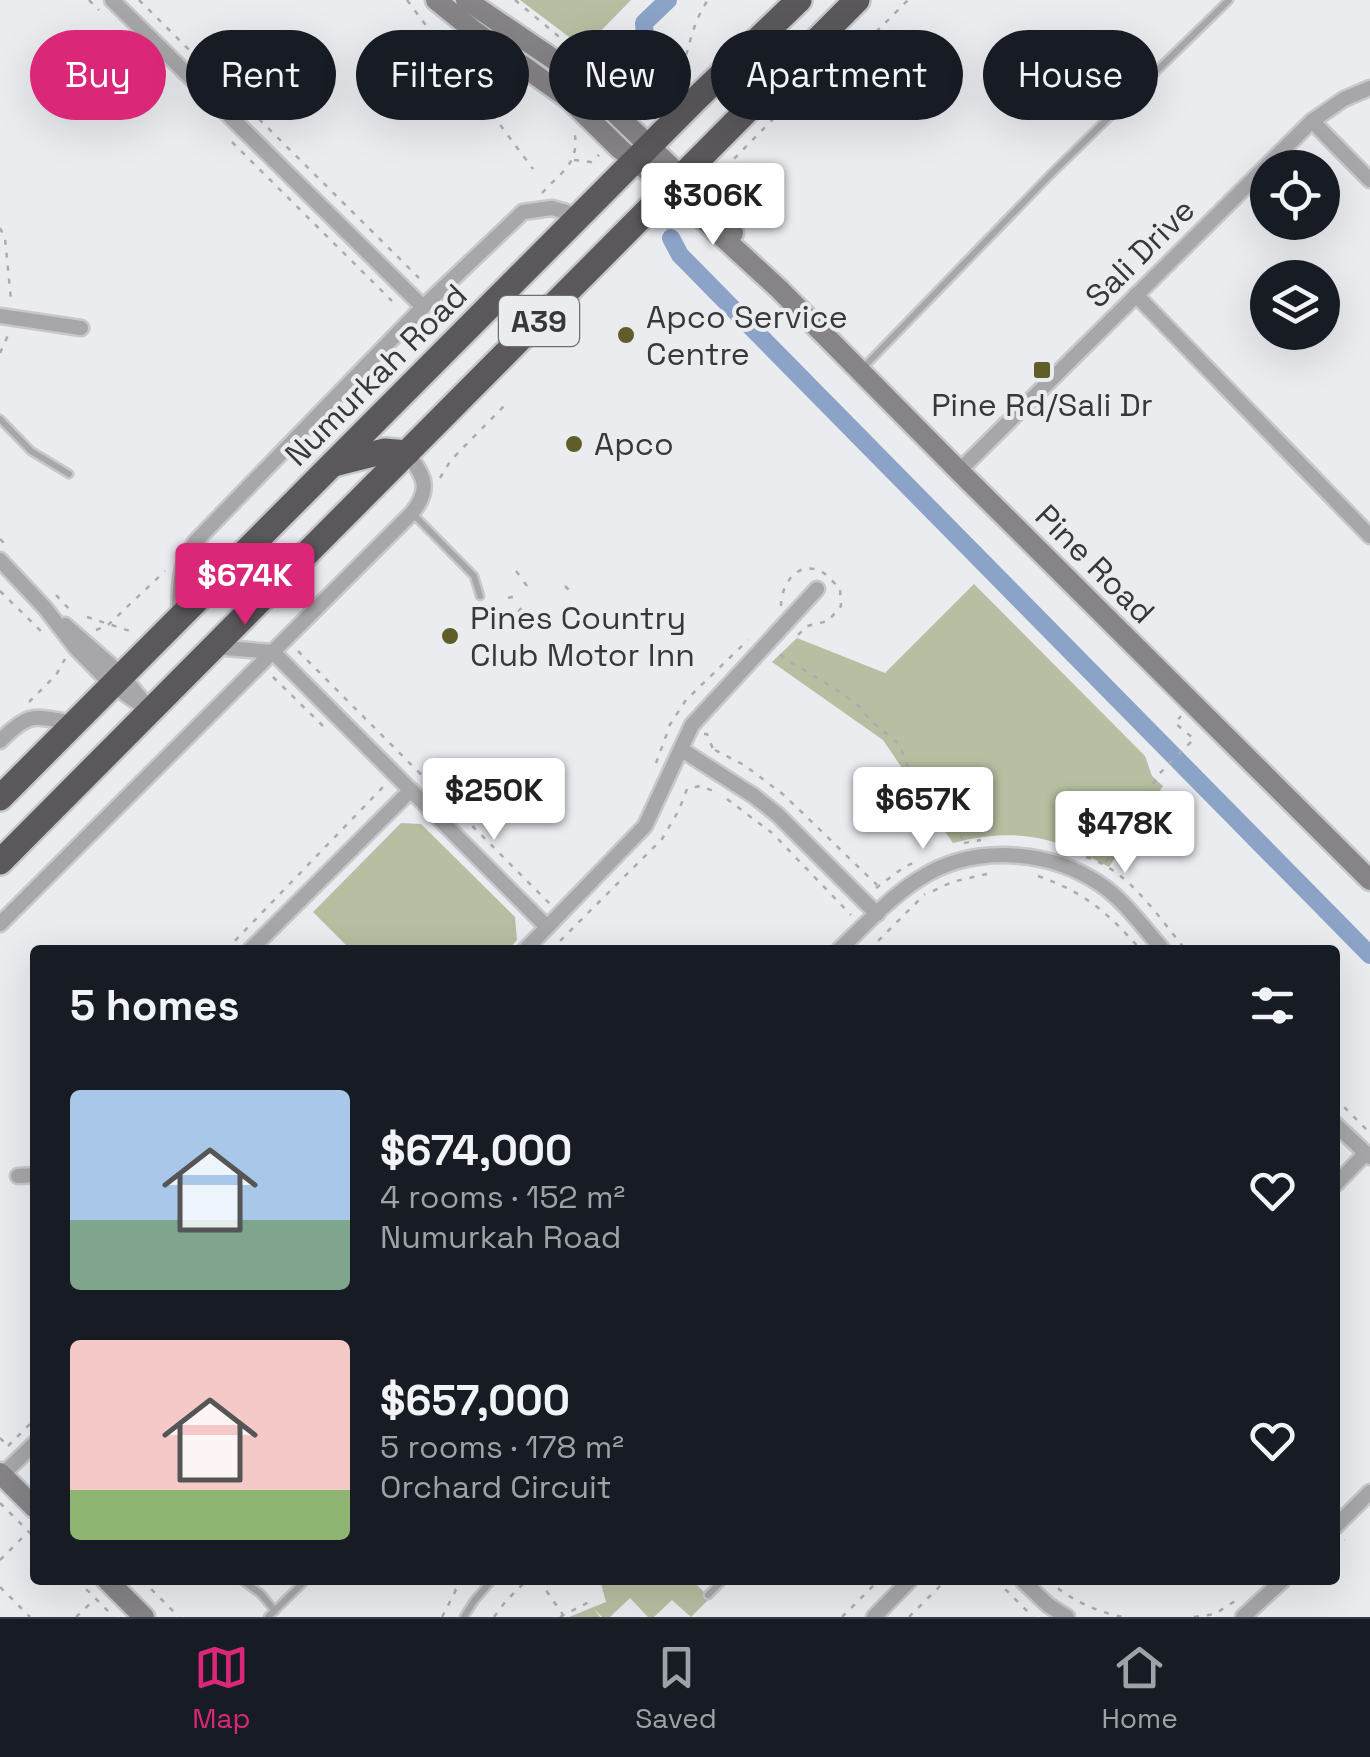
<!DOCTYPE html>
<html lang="en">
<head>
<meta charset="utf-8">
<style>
	body { margin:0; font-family:"Space Grotesk",sans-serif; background:#20242c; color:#f1f3f6; height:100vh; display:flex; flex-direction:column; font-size:38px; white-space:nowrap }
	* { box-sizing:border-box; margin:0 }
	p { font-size:32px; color:#9ea1a6 }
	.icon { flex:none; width:55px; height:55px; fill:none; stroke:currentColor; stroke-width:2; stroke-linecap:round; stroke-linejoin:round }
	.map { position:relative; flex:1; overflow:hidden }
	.drawer { position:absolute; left:30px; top:945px; width:1310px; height:640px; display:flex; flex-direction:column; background:#171b24; border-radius:10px; box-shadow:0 10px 40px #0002 }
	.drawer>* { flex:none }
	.banner { position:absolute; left:30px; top:30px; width:1310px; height:90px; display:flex; gap:20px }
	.fabs { position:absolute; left:1250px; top:150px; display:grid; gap:20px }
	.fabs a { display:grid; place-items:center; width:90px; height:90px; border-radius:50%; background:#171b24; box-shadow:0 10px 40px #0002; font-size:50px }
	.price { position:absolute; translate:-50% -85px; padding:0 22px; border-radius:10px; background:#fff; color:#222; font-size:32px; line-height:65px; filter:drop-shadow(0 2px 5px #0008) }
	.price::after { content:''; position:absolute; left:50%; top:60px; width:30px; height:22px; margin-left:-15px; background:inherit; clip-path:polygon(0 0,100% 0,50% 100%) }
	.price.on { background:#db2777; color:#fff }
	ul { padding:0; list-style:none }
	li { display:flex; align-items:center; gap:30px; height:250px; padding:0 40px }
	li span { display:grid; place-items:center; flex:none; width:280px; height:200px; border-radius:10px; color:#555 }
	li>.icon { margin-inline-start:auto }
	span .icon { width:120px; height:120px; fill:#fffc; stroke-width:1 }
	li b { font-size:42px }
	h2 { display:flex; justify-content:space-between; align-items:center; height:120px; padding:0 40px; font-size:42px }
	.chip { padding:0 35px; border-radius:45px; background:#171b24; box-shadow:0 10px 40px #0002; font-size:35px; line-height:90px }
	.chip.on { background:#db2777; color:#fff }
	.dock { display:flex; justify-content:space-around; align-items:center; height:140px; border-top:2px solid #363941; background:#171b24; font-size:28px; color:#9ea1a6 }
	.dock a { display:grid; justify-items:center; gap:5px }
	.dock .on { color:#db2777 }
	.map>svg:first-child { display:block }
	.green { fill:#b6bfa1 }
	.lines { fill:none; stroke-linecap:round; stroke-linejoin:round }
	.canal { stroke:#8aa3c7; stroke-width:18 }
	.lane-casing { stroke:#c6c8cc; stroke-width:11 }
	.street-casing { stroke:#c6c8cc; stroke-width:19 }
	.secondary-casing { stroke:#c6c8cc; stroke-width:25 }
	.highway-casing { stroke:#c6c8cc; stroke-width:30 }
	.path { stroke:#abacb0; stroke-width:2.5; stroke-dasharray:5 8; stroke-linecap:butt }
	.lane { stroke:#a7a6a8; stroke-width:6 }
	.street { stroke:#a7a6a8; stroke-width:14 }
	.secondary { stroke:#868487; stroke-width:20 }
	.highway { stroke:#5b585c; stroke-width:25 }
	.poi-dot { fill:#5f5d2a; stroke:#eaecf0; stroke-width:4 }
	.labels { text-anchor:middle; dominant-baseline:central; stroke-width:8; stroke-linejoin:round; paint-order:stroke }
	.shield { fill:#eaecf0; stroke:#6d6e71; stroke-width:2.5 }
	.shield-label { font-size:30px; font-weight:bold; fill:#37383a }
	.street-label { font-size:32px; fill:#37383a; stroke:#eaecf0 }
	.poi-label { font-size:32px; fill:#37383a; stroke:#eaecf0; text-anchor:start }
</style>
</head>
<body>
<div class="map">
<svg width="1370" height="1617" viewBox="0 0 1370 1617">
	<rect width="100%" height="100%" fill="#eaecf0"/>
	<g class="green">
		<path d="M520,0H631L590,42L581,46Z"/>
		<path d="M974,584L1145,756L1152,776L1163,786L1109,867C1054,836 1016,827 953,843L883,740L772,662L797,638L885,673Z"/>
		<path d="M401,823L421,824L515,917L517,940L508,950H351L313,912Z"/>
		<path d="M600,1580H692L710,1598L691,1617L672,1600L654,1617H648L630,1598L610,1617H602L594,1609L600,1617H569L606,1602Z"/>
	</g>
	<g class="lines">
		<g class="canal">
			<path d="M649,98L644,23L668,0"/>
			<path d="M671,238L680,255L1370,955"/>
		</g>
		<defs>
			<g id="lane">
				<path d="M861,370L1050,175L1229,0"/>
				<path d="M0,419L31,451L69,474"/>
				<path d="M413,514L474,576L480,596"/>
				<path d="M242,1580L261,1594L275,1611"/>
				<path d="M708,1595L723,1580"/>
				<path d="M268,1617L306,1580"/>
				<path d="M464,1617L474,1601L492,1580"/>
			</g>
			<g id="street">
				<path d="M112,0L423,307"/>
				<path d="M1312,121L1370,180"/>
				<path d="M1136,295L1370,536"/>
				<path d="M0,316L81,328"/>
				<path d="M959,471L1312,121L1344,99L1370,88"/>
				<path d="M0,560L45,608L75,647L112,685L150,711"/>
				<path d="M179,618C179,590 179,566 195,542L423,307L523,212L552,208L580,216"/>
				<path d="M65,625L122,675L142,700"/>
				<path d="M213,647L273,652L547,927"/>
				<path d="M0,741C31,710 34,717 75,723"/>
				<path d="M682,750L754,796L778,815L877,914"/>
				<path d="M0,924L412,513C432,488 424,476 407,453"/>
				<path d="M250,950L411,790"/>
				<path d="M525,950L645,826L692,725L817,589"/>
				<path d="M839,950C864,926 889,898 919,879C973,844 1047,849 1100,884C1125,901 1143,927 1163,950"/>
				<path d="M1335,1124L1370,1157"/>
				<path d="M18,1176L35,1175"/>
				<path d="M1335,1185L1366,1153"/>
				<path d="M2,1475L35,1443"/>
				<path d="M1335,1527L1370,1492"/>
				<path d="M1022,1580L1048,1605L1067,1617"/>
				<path d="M874,1617L910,1580"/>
				<path d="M1243,1617L1283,1580"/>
			</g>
			<g id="secondary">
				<path d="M436,0L473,30L569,99L620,149L669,188L779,289L959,471L1370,880"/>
				<path d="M466,0L559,63L583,82L701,196L733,233"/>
				<path d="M0,1473L35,1508"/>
				<path d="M107,1580L144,1617"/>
			</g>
			<g id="highway">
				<path d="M333,464L385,451L407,453"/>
				<path d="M0,798L696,99L799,0"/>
				<path d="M0,862L857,0"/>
			</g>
		</defs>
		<use href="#lane" class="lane-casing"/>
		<use href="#street" class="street-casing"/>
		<use href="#secondary" class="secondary-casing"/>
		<use href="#highway" class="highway-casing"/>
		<g class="path">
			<path d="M89,0L99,10"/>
			<path d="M139,0L419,278"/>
			<path d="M407,0L533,169"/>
			<path d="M515,0L648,111"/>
			<path d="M641,115C695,86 679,42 708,0"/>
			<path d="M232,142L392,301"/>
			<path d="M574,160L591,162L599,155"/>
			<path d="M725,168L788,104H804L908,0"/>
			<path d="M715,183L728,171L721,164"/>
			<path d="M542,193C562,171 581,163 574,129"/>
			<path d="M664,225L668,228L676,220"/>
			<path d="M0,228L5,238L11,300"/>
			<path d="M0,353L9,333"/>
			<path d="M440,478L451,460L509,401"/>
			<path d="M0,539L8,547"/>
			<path d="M516,571L523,580"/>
			<path d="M524,582L527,586"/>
			<path d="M565,586L574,595"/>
			<path d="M0,591L45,635"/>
			<path d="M56,595L71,611"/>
			<path d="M508,598L516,596"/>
			<path d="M781,606C781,584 798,559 822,572C829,576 835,584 840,589L841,606L828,621L807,626L795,638"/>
			<path d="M518,612L523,606"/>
			<path d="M87,617L133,632"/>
			<path d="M96,630L108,625L165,571"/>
			<path d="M298,651L550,904"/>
			<path d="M780,655L843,694L860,707L871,721L899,744L908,766L964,841"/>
			<path d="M273,677L324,727"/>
			<path d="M29,702L56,675L65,659"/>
			<path d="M669,726L686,700L748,640"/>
			<path d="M704,734H707L713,749"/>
			<path d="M715,750L744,765L784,795L877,885"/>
			<path d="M656,763L669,728"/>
			<path d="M727,799L772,833"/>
			<path d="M778,839L851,915"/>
			<path d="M964,843L981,840"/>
			<path d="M1086,857C1130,871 1158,917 1186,950"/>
			<path d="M1106,862L1159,774L1194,739L1175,723L1181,716"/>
			<path d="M1038,876C1086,893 1108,913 1141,950"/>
			<path d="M876,888L904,867L915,862"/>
			<path d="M933,891L952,882L991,873"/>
			<path d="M226,950L383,787"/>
			<path d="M551,950L662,839L679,810L687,789L700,786L716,792"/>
			<path d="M869,950L925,894"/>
			<path d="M1335,1098L1370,1133"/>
			<path d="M1335,1150L1343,1157"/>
			<path d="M0,1438L9,1447"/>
			<path d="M8,1446L35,1419"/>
			<path d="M0,1503L35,1538"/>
			<path d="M1335,1549L1345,1540"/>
			<path d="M0,1560L27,1533"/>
			<path d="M77,1580L114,1617"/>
			<path d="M142,1580L179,1617"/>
			<path d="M539,1580L563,1615"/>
			<path d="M996,1580L1033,1617"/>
			<path d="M1048,1580C1068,1599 1097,1612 1123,1617"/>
			<path d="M444,1581L455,1589"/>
			<path d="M0,1587L30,1617"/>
			<path d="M76,1617L94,1600"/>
			<path d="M442,1617L456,1590L465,1580"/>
			<path d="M494,1617L506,1601L527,1580"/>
			<path d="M560,1617L589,1602L588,1597"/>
			<path d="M842,1617L879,1580"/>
			<path d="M909,1617L946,1580"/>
			<path d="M1194,1617L1215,1614L1238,1599"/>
		</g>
		<use href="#lane" class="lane"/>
		<use href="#street" class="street"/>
		<use href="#secondary" class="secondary"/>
		<use href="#highway" class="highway"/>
	</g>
	<g class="poi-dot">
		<circle cx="626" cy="335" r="10"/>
		<rect x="1032" y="360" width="20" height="20" rx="5"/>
		<circle cx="574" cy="444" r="10"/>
		<circle cx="450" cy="636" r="10"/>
	</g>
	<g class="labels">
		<rect class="shield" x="499" y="296" width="80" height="50" rx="8"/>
		<g class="shield-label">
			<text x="539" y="321">A39</text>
		</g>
		<g class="street-label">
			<text transform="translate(1140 253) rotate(-45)">Sali Drive</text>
			<text transform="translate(376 375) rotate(-45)">Numurkah Road</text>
			<text transform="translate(1095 564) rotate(45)">Pine Road</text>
		</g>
		<g class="poi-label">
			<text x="646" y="317">Apco Service<tspan x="646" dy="37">Centre</tspan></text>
			<text x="1042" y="405" text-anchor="middle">Pine Rd/Sali Dr</text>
			<text x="594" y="444">Apco</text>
			<text x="470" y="618">Pines Country<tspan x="470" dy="37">Club Motor Inn</tspan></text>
		</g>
	</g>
</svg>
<div class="fabs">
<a><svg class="icon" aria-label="locate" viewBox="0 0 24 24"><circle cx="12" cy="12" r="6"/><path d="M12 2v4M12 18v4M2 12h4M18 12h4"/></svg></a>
<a><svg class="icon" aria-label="layers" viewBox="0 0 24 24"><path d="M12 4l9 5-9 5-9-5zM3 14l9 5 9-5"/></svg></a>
</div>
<b class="price" style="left:713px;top:248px">$306K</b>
<b class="price on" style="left:245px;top:628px">$674K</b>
<b class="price" style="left:494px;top:843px">$250K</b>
<b class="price" style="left:923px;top:852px">$657K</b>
<b class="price" style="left:1125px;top:876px">$478K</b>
<div class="banner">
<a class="chip on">Buy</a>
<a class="chip">Rent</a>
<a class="chip">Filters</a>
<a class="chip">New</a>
<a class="chip">Apartment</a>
<a class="chip">House</a>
</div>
<section class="drawer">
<h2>5 homes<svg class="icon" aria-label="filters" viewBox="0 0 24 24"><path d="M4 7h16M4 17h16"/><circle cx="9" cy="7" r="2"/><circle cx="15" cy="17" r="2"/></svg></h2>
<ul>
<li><span style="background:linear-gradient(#a9c7e8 65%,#7fa58c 0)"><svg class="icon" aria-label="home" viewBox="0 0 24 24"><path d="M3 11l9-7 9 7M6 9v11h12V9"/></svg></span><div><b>$674,000</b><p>4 rooms · 152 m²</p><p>Numurkah Road</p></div><svg class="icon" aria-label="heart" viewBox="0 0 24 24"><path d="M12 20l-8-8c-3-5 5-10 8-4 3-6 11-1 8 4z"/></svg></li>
<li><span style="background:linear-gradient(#f6c9c9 75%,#8fb573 0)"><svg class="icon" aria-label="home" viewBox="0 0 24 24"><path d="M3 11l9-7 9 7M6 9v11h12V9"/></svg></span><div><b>$657,000</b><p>5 rooms · 178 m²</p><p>Orchard Circuit</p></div><svg class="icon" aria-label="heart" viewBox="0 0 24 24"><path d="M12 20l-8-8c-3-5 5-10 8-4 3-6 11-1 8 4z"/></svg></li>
</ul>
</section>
</div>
<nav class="dock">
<a class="on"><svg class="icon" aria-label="map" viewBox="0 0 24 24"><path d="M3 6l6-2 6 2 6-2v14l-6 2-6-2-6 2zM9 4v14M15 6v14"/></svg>Map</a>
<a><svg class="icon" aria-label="saved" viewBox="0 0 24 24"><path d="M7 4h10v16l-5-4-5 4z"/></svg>Saved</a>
<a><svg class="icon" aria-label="home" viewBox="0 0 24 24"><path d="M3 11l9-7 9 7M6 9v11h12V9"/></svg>Home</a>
</nav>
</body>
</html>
